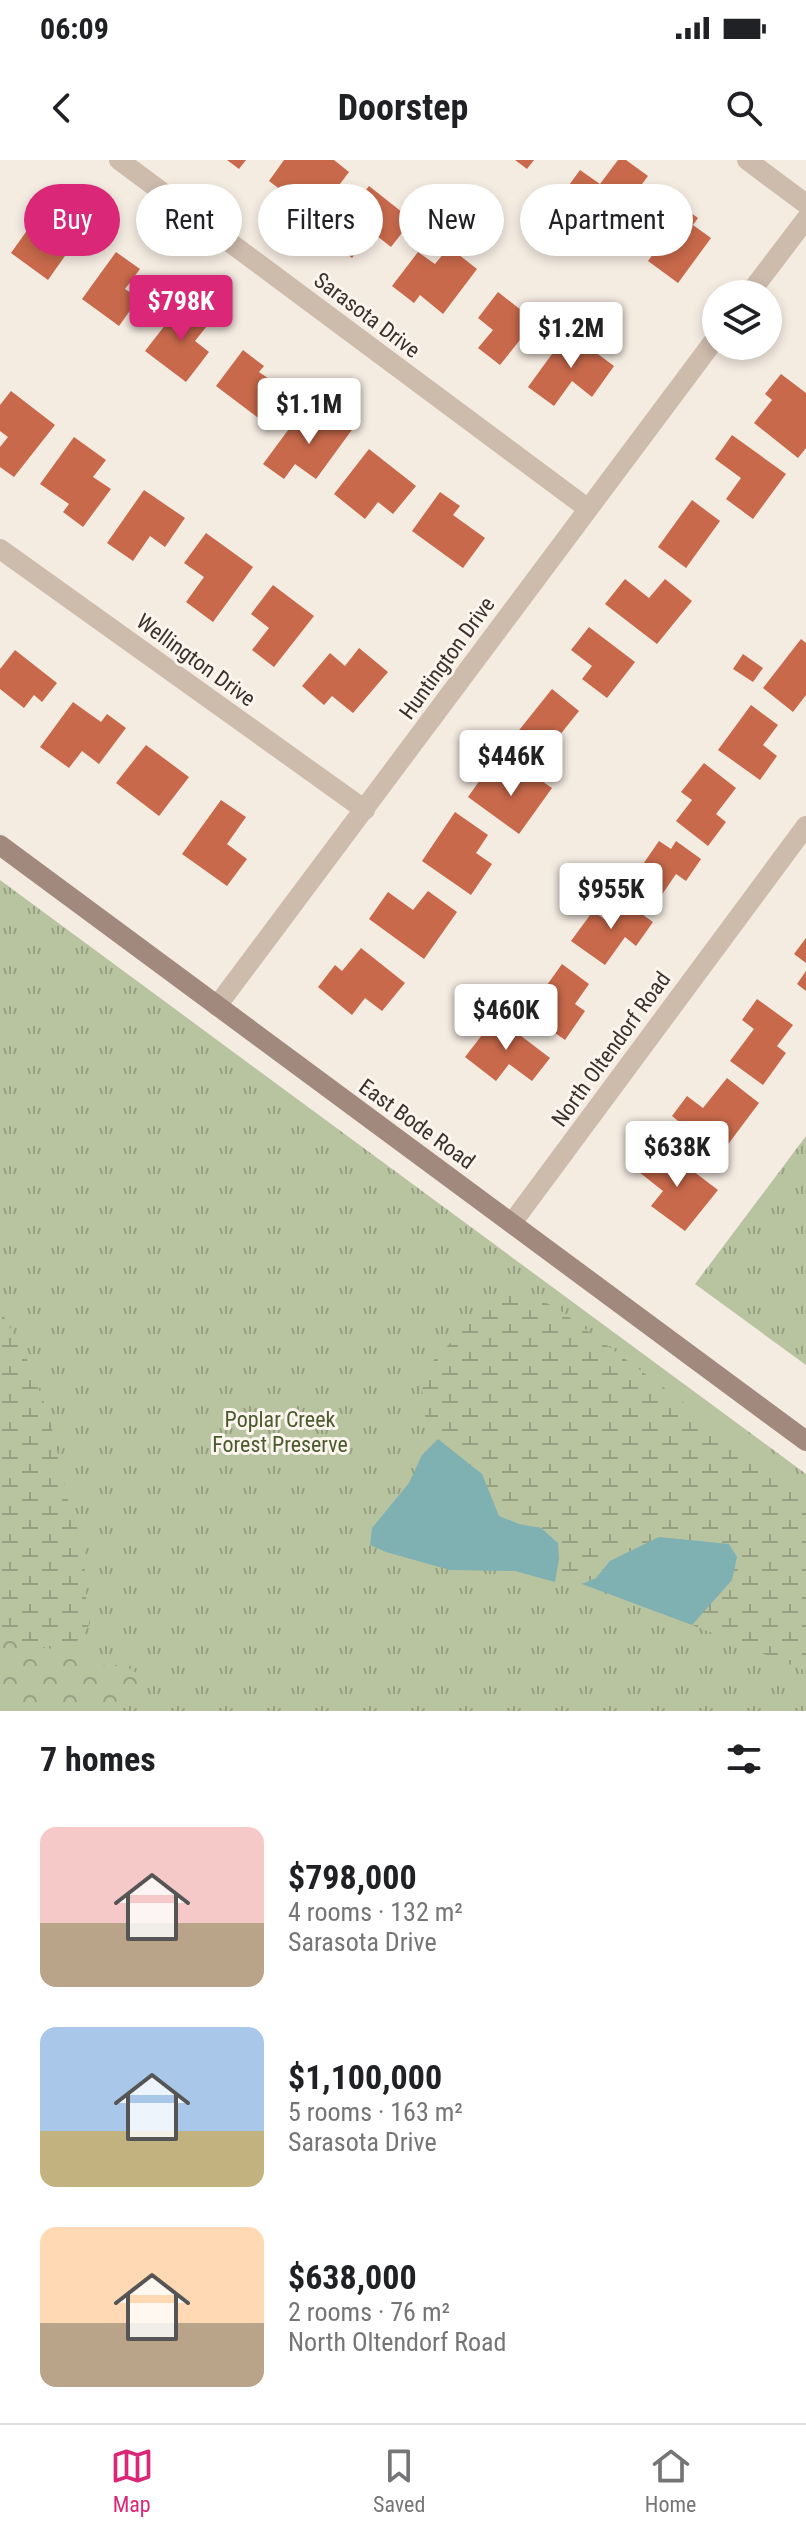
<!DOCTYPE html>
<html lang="en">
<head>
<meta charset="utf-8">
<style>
	body { margin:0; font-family:"Roboto Condensed",sans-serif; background:#f6f6f6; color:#202124; height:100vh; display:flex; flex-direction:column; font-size:30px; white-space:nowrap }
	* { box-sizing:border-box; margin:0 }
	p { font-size:26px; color:#757577 }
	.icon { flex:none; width:44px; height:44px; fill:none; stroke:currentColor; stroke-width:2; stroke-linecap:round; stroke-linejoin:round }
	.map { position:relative; height:1551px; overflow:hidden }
	.panel { display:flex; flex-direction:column; background:#fff; flex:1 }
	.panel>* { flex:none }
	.banner { position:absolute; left:24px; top:24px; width:758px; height:72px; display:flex; gap:16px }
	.fabs { position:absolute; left:702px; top:120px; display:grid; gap:16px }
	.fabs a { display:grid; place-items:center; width:80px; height:80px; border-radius:50%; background:#fff; box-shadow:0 4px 12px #0003; font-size:40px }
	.price { position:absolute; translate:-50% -68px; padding:0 18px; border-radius:8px; background:#fff; color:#222; font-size:26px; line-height:52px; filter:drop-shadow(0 2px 4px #0008) }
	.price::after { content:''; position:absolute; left:50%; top:48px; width:24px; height:18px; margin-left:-12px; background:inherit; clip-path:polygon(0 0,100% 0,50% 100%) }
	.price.selected { background:#db2777; color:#fff }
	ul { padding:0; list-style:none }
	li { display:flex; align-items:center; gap:24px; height:200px; padding:0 40px }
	li span { display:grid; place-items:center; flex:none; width:224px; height:160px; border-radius:16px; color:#555 }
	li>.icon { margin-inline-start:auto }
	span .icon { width:96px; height:96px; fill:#fffc; stroke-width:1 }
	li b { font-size:34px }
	h2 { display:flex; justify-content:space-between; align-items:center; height:96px; padding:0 40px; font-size:34px }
	.chip { padding:0 28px; border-radius:36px; background:#fff; box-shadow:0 4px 12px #0003; font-size:28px; line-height:72px }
	.chip.selected { background:#db2777; color:#fff }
	.status { display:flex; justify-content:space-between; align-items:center; height:56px; padding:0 40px; background:#fff; direction:ltr }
	.status svg { height:22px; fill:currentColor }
	header { display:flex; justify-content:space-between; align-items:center; height:104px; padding:0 40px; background:#fff; font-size:36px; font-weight:700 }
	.dock { display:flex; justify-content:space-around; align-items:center; height:112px; border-top:2px solid #e0e0e0; background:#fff; font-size:22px; color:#757577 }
	.dock a { display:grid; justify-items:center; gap:4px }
	.dock .selected { color:#db2777 }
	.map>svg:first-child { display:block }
	.grass { fill:url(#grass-tufts) }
	.forest { fill:url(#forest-crowns) }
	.wetland { fill:url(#wetland-marsh) }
	.water { fill:#7fb0b2 }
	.building { fill:#c8694b }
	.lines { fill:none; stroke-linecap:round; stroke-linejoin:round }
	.street { stroke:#cdbbac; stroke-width:20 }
	.secondary { stroke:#a18a7d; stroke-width:20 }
	.labels { text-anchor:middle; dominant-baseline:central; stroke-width:6; stroke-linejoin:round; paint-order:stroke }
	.street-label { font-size:22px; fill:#3b302b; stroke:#fbf5ee }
	.park-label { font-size:22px; fill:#4a5a2e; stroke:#fbf5ee }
</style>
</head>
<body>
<div class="status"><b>06:09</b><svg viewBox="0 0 49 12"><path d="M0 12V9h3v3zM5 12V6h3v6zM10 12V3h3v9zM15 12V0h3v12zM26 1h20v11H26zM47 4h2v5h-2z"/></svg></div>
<header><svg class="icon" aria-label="back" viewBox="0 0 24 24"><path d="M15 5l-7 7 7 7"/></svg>Doorstep<svg class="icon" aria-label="search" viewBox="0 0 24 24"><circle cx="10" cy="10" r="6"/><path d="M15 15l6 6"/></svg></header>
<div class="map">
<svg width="806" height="1551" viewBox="0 0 806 1551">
	<defs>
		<pattern id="grass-tufts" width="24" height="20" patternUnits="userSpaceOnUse" patternTransform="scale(2)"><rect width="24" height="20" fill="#b8c4a0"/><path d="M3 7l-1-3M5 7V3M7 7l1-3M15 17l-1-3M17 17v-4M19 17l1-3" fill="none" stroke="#97a083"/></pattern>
		<pattern id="forest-crowns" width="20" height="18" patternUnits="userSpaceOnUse" patternTransform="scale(2)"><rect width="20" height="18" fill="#b8c4a0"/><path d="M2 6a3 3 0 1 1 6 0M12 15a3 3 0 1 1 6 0" fill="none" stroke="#97a083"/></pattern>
		<pattern id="wetland-marsh" width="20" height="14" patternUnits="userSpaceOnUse" patternTransform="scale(2)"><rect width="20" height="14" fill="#b8c4a0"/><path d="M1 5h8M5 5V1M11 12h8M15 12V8" fill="none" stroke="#97a083"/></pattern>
	</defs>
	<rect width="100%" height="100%" fill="#f4ebe1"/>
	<g class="grass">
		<path d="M0,720L806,1314V1551H0Z"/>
		<path d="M806,976V1205L695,1124Z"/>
	</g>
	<path class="forest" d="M0,1150L25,1194L49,1256L70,1348L84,1387L86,1441L90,1464L74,1485C91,1504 99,1509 123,1504L141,1516L131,1535L95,1551H0Z"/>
	<g class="wetland">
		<path d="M521,1131L557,1148L806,1334V1511L692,1465L706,1446L728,1384L659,1377L610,1401L596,1418L582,1424L555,1422L559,1399L541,1368L519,1364L499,1356L482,1314L438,1279L425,1256L422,1230L433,1201L494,1138Z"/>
		<path d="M0,1150L25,1194L49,1256L70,1348L84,1387L86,1441L90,1464L74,1485L52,1489L0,1477Z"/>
	</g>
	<g class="water">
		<path d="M438,1279L482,1314L499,1356L519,1364L541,1368L558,1383L559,1399L555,1422L515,1411L450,1410L386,1392L370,1385L372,1368L409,1323L422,1295Z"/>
		<path d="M659,1377L729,1384L737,1397L732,1420L692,1465L582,1424L596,1418L610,1401Z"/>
	</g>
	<g class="building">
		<path d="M227,0H246L239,9Z"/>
		<path d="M284,0H334L349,12L309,65L282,45L289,36L269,21Z"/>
		<path d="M515,0H534L527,9Z"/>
		<path d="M618,0H626L648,16L606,73L559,39L580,10L600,24Z"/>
		<path d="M369,26L412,60L391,87L372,72L352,98L327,79Z"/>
		<path d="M668,36L698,58L693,65L711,78L678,123L648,101L662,82L643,69Z"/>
		<path d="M38,55L57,69L66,56L84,69L48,120L11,93Z"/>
		<path d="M449,87L477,109L443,154L420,135L414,143L392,126L418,92L435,104Z"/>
		<path d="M116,92L140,109L125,129L139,138L119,166L82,139Z"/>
		<path d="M498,132L535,161L500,205L478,188L493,170L478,158Z"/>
		<path d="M183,142L210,162L195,181L209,192L186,222L145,191Z"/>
		<path d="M568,172L614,206L592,237L572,221L554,246L528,227Z"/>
		<path d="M243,190L264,206L259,212L288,232L265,263L216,226Z"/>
		<path d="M781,214L806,233V288L798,298L754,263L772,240L765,234Z"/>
		<path d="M11,231L55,265L14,317L0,307V287L8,277L0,271V245Z"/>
		<path d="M330,249L354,267L316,319L295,304L284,319L263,304L297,258L314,271Z"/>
		<path d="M732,275L786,314L753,359L726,339L741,318L715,299Z"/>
		<path d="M74,277L106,300L93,317L111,329L83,367L63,352L69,344L40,324Z"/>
		<path d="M369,289L416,326L393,354L378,342L365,359L334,334Z"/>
		<path d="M144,330L185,358L165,387L150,376L133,401L107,383Z"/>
		<path d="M440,332L460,346L453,355L485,378L463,408L412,371Z"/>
		<path d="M692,340L720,361L686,408L658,387Z"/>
		<path d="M206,373L253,407L213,462L186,442L204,417L184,403Z"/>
		<path d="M625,419L649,438L665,419L692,441L657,484L605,444Z"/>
		<path d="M273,425L314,456L274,507L252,490L269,468L251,454Z"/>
		<path d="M589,467L635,502L607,538L582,519L592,506L571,490Z"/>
		<path d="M801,479L806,483V535L793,552L763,528Z"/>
		<path d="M359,488L388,512L353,553L332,536L324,545L302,526L330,493L345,506Z"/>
		<path d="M15,490L57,523L42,542L34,535L24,548L0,529V509Z"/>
		<path d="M743,494L763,508L753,522L733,509Z"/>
		<path d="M552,529L579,551L543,596L516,574Z"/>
		<path d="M73,542L101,562L107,554L126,568L99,604L82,591L69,608L40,587Z"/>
		<path d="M751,545L778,565L763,585L777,596L760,620L718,590Z"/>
		<path d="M146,585L189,617L159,656L116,623Z"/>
		<path d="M704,603L736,628L716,654L726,662L708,686L676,661L692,640L681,632Z"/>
		<path d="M523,608L552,628L519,674L468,637L487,610L510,626Z"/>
		<path d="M221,640L246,657L227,684L247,699L227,726L182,694Z"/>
		<path d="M455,652L488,675L476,693L492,704L471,735L422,701Z"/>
		<path d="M659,681L671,689L676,681L701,699L686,721L676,714L657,742L630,723Z"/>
		<path d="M428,731L457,752L424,799L369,759L388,732L413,750Z"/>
		<path d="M619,738L653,762L636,786L625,777L605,805L571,781L593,751L604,759Z"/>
		<path d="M806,778V803L794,794Z"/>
		<path d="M361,788L405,823L382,851L365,838L352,855L318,827L335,805L342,811Z"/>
		<path d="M562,804L589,824L575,844L585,851L565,880L527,853Z"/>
		<path d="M806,811V831L797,824Z"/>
		<path d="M757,839L793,865L777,886L786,893L763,925L730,901L754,869L742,860Z"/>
		<path d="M496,857L550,898L532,921L509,904L496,921L465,897Z"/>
		<path d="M727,918L759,943L720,995L672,956L687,936L703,948Z"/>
		<path d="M660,986L718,1030L685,1071L651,1046L663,1031L639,1012Z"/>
	</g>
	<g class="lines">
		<g class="street">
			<path d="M119,0L587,348"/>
			<path d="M747,0L806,44"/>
			<path d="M749,134L806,59"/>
			<path d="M0,389L365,650"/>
			<path d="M217,846L716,178"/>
			<path d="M512,1063L806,666"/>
		</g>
		<path class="secondary" d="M0,685L806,1281"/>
	</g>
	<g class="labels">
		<g class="street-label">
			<text transform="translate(367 155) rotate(37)">Sarasota Drive</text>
			<text transform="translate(447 498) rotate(-54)">Huntington Drive</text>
			<text transform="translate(196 500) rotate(36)">Wellington Drive</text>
			<text transform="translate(611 889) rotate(-54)">North Oltendorf Road</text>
			<text transform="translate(417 964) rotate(36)">East Bode Road</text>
		</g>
		<g class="park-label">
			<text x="280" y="1259">Poplar Creek<tspan x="280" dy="25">Forest Preserve</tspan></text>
		</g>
	</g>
</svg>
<div class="fabs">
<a><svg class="icon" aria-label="layers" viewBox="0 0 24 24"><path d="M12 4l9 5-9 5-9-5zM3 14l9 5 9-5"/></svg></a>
</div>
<b class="price selected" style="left:181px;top:183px">$798K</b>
<b class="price" style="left:571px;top:210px">$1.2M</b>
<b class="price" style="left:309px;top:286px">$1.1M</b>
<b class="price" style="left:511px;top:638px">$446K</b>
<b class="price" style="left:611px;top:771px">$955K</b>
<b class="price" style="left:506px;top:892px">$460K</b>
<b class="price" style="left:677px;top:1029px">$638K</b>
<div class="banner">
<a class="chip selected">Buy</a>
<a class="chip">Rent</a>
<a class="chip">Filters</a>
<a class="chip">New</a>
<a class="chip">Apartment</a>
</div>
</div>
<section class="panel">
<h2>7 homes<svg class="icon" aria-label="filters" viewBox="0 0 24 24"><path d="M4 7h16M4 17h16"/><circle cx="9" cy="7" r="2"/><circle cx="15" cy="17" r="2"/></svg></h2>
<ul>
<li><span style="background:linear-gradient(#f6c9c9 60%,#b9a48a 0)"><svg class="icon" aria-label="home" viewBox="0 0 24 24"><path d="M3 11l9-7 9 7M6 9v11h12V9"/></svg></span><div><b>$798,000</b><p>4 rooms · 132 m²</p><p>Sarasota Drive</p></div></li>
<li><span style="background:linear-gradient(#a9c7e8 65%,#c2b280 0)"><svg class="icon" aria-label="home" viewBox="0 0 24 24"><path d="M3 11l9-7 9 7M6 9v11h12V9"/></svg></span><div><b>$1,100,000</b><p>5 rooms · 163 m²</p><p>Sarasota Drive</p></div></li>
<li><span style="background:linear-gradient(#ffd9b3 60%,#b9a48a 0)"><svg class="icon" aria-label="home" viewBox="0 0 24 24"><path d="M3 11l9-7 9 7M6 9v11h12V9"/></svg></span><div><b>$638,000</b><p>2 rooms · 76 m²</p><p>North Oltendorf Road</p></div></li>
</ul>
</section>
<nav class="dock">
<a class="selected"><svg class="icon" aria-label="map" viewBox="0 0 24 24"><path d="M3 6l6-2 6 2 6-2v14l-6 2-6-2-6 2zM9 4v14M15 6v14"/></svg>Map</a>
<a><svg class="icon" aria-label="saved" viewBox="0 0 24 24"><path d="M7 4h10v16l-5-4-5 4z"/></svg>Saved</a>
<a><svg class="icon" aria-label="home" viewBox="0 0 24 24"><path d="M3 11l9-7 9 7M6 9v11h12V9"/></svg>Home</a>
</nav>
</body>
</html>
